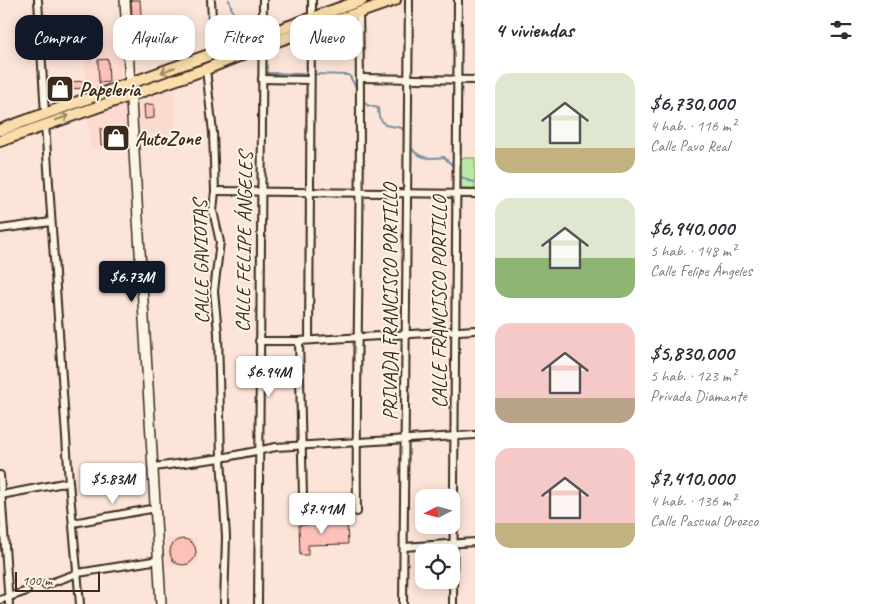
<!DOCTYPE html>
<html lang="es">
<head>
<meta charset="utf-8">
<style>
	body { margin:0; font-family:Caveat,sans-serif; background:#f2f2f3; color:#2b2b33; height:100vh; display:flex; flex-direction:column; font-size:19px; white-space:nowrap }
	* { box-sizing:border-box; margin:0 }
	p { font-size:16px; color:#7c7c81 }
	.icon { flex:none; width:28px; height:28px; fill:none; stroke:currentColor; stroke-width:2; stroke-linecap:round; stroke-linejoin:round }
	.map { position:relative; flex:1; overflow:hidden }
	.side { display:flex; flex-direction:column; background:#fff; width:400px }
	.side>* { flex:none }
	.banner { position:absolute; left:15px; top:15px; width:385px; height:45px; display:flex; gap:10px }
	.needle { width:32px; rotate:264deg }
	.controls { position:absolute; left:415px; top:489px; display:grid; gap:10px }
	.controls a { display:grid; place-items:center; width:45px; height:45px; border-radius:10px; background:#fff; box-shadow:0 2px 12px #0003; font-size:25px }
	.scale { position:absolute; left:15px; bottom:12px; width:85px; box-sizing:border-box; padding-left:5px; border:2px solid #3b2a1e; border-top:0; font-size:14px; line-height:18px; white-space:nowrap; color:#3b2a1e; -webkit-text-stroke:4px #fcf5e5; paint-order:stroke }
	.price { position:absolute; translate:-50% -42px; padding:0 11px; border-radius:5px; background:#fff; color:#222; font-size:16px; line-height:32px; filter:drop-shadow(0 1px 2px #0008) }
	.price::after { content:''; position:absolute; left:50%; top:30px; width:15px; height:11px; margin-left:-8px; background:inherit; clip-path:polygon(0 0,100% 0,50% 100%) }
	.price.on { background:#111827; color:#fff }
	ul { padding:0; list-style:none }
	li { display:flex; align-items:center; gap:15px; height:125px; padding:0 20px }
	li span { display:grid; place-items:center; flex:none; width:140px; height:100px; border-radius:15px; color:#555 }
	li>.icon { margin-inline-start:auto }
	span .icon { width:60px; height:60px; fill:#fffc; stroke-width:1 }
	li b { font-size:21px }
	h2 { display:flex; justify-content:space-between; align-items:center; height:60px; padding:0 20px; font-size:21px }
	.pill { padding:0 18px; border-radius:15px; background:#fff; box-shadow:0 2px 12px #0003; font-size:18px; line-height:45px }
	.pill.on { background:#111827; color:#fff }
	main { display:flex; flex:1; min-height:0 }
	.map>svg:first-child { display:block }
	.built { fill:#fcdacf }
	.green { fill:#bae9a8; stroke:#7a8a63 }
	.lines { fill:none; stroke-linecap:round; stroke-linejoin:round }
	.stream { stroke:#768fa3; stroke-width:2 }
	.building { fill:#fdc1ba; stroke:#3b2a1e }
	.street-casing { stroke:#3b2a1e; stroke-width:10 }
	.secondary-casing { stroke:#3b2a1e; stroke-width:12 }
	.primary-casing { stroke:#3b2a1e; stroke-width:14 }
	.street { stroke:#fcf5e5; stroke-width:6 }
	.secondary { stroke:#fcf5e5; stroke-width:9 }
	.primary { stroke:#faddab; stroke-width:10 }
	.oneway { stroke:#9a8464 }
	.labels { text-anchor:middle; dominant-baseline:central; stroke-width:4; stroke-linejoin:round; paint-order:stroke }
	.poi-label { font-size:20px; font-weight:bold; fill:#3b2a1e; stroke:#fcf5e5; text-anchor:start }
	.street-label { font-size:20px; fill:#3b2a1e; stroke:#fcf5e5 }
</style>
</head>
<body>
<main>
<div class="map">
<svg width="475" height="604" viewBox="0 0 475 604">
	<rect width="100%" height="100%" fill="#fce5d8"/>
	<filter id="ink" filterUnits="userSpaceOnUse"><feTurbulence type="fractalNoise" baseFrequency=".02" numOctaves="2"/><feDisplacementMap in="SourceGraphic" scale="10" xChannelSelector="R" yChannelSelector="G"/><feConvolveMatrix kernelMatrix="1 2 1 2 8 2 1 2 1" color-interpolation-filters="sRGB"/></filter>
	<g filter="url(#ink)">
		<g class="built">
			<path d="M119,38L122,83L87,92L84,40Z"/>
			<path d="M174,86L176,134L140,136L138,98Z"/>
			<path d="M125,104L128,148L90,149L88,116Z"/>
			<path d="M197,538L198,565L167,566L166,539Z"/>
		</g>
		<rect class="green" x="458" y="158" width="17" height="31"/>
		<g class="lines">
			<g class="stream">
				<path d="M229,0L240,36"/>
				<path d="M267,73L308,74"/>
				<path d="M313,74L349,75L357,89"/>
				<path d="M362,98L367,105L378,108L379,117L385,125L402,128L406,136"/>
				<path d="M410,145C416,159 430,159 444,157L454,167"/>
				<path d="M459,176L469,181L475,182"/>
			</g>
		</g>
		<g class="building">
			<path d="M131,0H140L144,57L135,58Z"/>
			<path d="M108,59L109,82L99,83L98,60Z"/>
			<path d="M84,81L85,88L55,90L54,83Z"/>
			<path d="M154,104V118L145,119L144,105Z"/>
			<path d="M123,128L124,143L101,145L100,129Z"/>
			<path d="M347,523L348,544L308,545V555H300L299,525Z"/>
			<circle cx="183" cy="552" r="13"/>
		</g>
		<g class="lines">
			<defs>
				<g id="street">
					<path d="M38,0L45,114"/>
					<path d="M211,0L214,54"/>
					<path d="M312,18V0"/>
					<path d="M206,69L213,133L215,191L213,211L220,242L214,291L218,333L221,458L226,537L224,604"/>
					<path d="M360,78L475,80"/>
					<path d="M262,79L310,80"/>
					<path d="M45,124L69,482L80,604"/>
					<path d="M215,191L475,194"/>
					<path d="M0,229L51,222"/>
					<path d="M309,340L311,30"/>
					<path d="M259,341H299L475,330"/>
					<path d="M299,341L303,495"/>
					<path d="M154,467L221,458L276,447L475,435"/>
					<path d="M0,475L9,604"/>
					<path d="M1,495L69,482"/>
					<path d="M357,512C355,345 363,179 359,13"/>
					<path d="M73,523L156,508"/>
					<path d="M404,547L475,542"/>
					<path d="M45,585L78,573L159,560"/>
					<path d="M0,600L27,591"/>
					<path d="M258,604L263,0"/>
					<path d="M403,604L409,0"/>
					<path d="M453,604L458,0"/>
				</g>
				<path id="secondary" d="M125,0L161,604"/>
				<g id="primary">
					<path d="M0,130L362,0"/>
					<path d="M0,141L206,69L263,46L395,0"/>
				</g>
			</defs>
			<use href="#street" class="street-casing"/>
			<use href="#secondary" class="secondary-casing"/>
			<use href="#primary" class="primary-casing"/>
			<use href="#street" class="street"/>
			<use href="#secondary" class="secondary"/>
			<use href="#primary" class="primary"/>
		</g>
		<defs><path id="oneway-shaft" d="M-6 0H5M1.5-3L5.5 0L1.5 3" fill="none" stroke-width="1.6" stroke-linecap="round" stroke-linejoin="round" transform="scale(1.25)"/></defs>
		<g class="oneway">
			<use href="#oneway-shaft" transform="translate(168 70) rotate(160)"/>
			<use href="#oneway-shaft" transform="translate(62 118) rotate(-19)"/>
		</g>
	</g>
	<defs>
		<symbol id="shop-square" viewBox="-11 -11 22 22"><rect x="-9" y="-9" width="18" height="18" rx="4" fill="#3b2a1e" stroke="#fcf5e5"/><path d="M-5-2.5h2.3a2.7 3.5 0 0 1 5.4 0H5L5.5 6h-11ZM-1.5-2.5h3a1.5 2.3 0 0 0-3 0Z" fill="#fff"/></symbol>
	</defs>
	<g fill-rule="evenodd">
		<use href="#shop-square" x="44" y="73" width="32" height="32"/>
		<use href="#shop-square" x="100" y="122" width="32" height="32"/>
	</g>
	<g class="labels">
		<g class="poi-label">
			<text x="79" y="89">Papeleria</text>
			<text x="135" y="138">AutoZone</text>
		</g>
		<g class="street-label">
			<text transform="translate(244 242) rotate(-89)">CALLE FELIPE ÁNGELES</text>
			<text transform="translate(201 262) rotate(-91)">CALLE GAVIOTAS</text>
			<text transform="translate(390 302) rotate(-90)">PRIVADA FRANCISCO PORTILLO</text>
			<text transform="translate(439 302) rotate(-90)">CALLE FRANCISCO PORTILLO</text>
		</g>
	</g>
</svg>
<div class="controls">
<a><svg class="needle" viewBox="-14 -14 28 28"><path d="M0-13l5 13h-10z" fill="#e53935"/><path d="M0 13l5-13h-10z" fill="#7c7c81"/></svg></a>
<a><svg class="icon" aria-label="locate" viewBox="0 0 24 24"><circle cx="12" cy="12" r="6"/><path d="M12 2v4M12 18v4M2 12h4M18 12h4"/></svg></a>
</div>
<div class="scale">100 m</div>
<b class="price on" style="left:132px;top:303px">$6.73M</b>
<b class="price" style="left:269px;top:398px">$6.94M</b>
<b class="price" style="left:113px;top:505px">$5.83M</b>
<b class="price" style="left:322px;top:535px">$7.41M</b>
<div class="banner">
<a class="pill on">Comprar</a>
<a class="pill">Alquilar</a>
<a class="pill">Filtros</a>
<a class="pill">Nuevo</a>
</div>
</div>
<section class="side">
<h2>4 viviendas<svg class="icon" aria-label="filters" viewBox="0 0 24 24"><path d="M4 7h16M4 17h16"/><circle cx="9" cy="7" r="2"/><circle cx="15" cy="17" r="2"/></svg></h2>
<ul>
<li><span style="background:linear-gradient(#dfe7d0 75%,#c2b280 0)"><svg class="icon" aria-label="home" viewBox="0 0 24 24"><path d="M3 11l9-7 9 7M6 9v11h12V9"/></svg></span><div><b>$6,730,000</b><p>4 hab. · 116 m²</p><p>Calle Pavo Real</p></div></li>
<li><span style="background:linear-gradient(#dfe7d0 60%,#8fb573 0)"><svg class="icon" aria-label="home" viewBox="0 0 24 24"><path d="M3 11l9-7 9 7M6 9v11h12V9"/></svg></span><div><b>$6,940,000</b><p>5 hab. · 148 m²</p><p>Calle Felipe Ángeles</p></div></li>
<li><span style="background:linear-gradient(#f6c9c9 75%,#b9a48a 0)"><svg class="icon" aria-label="home" viewBox="0 0 24 24"><path d="M3 11l9-7 9 7M6 9v11h12V9"/></svg></span><div><b>$5,830,000</b><p>5 hab. · 123 m²</p><p>Privada Diamante</p></div></li>
<li><span style="background:linear-gradient(#f6c9c9 75%,#c2b280 0)"><svg class="icon" aria-label="home" viewBox="0 0 24 24"><path d="M3 11l9-7 9 7M6 9v11h12V9"/></svg></span><div><b>$7,410,000</b><p>4 hab. · 136 m²</p><p>Calle Pascual Orozco</p></div></li>
</ul>
</section>
</main>
</body>
</html>
